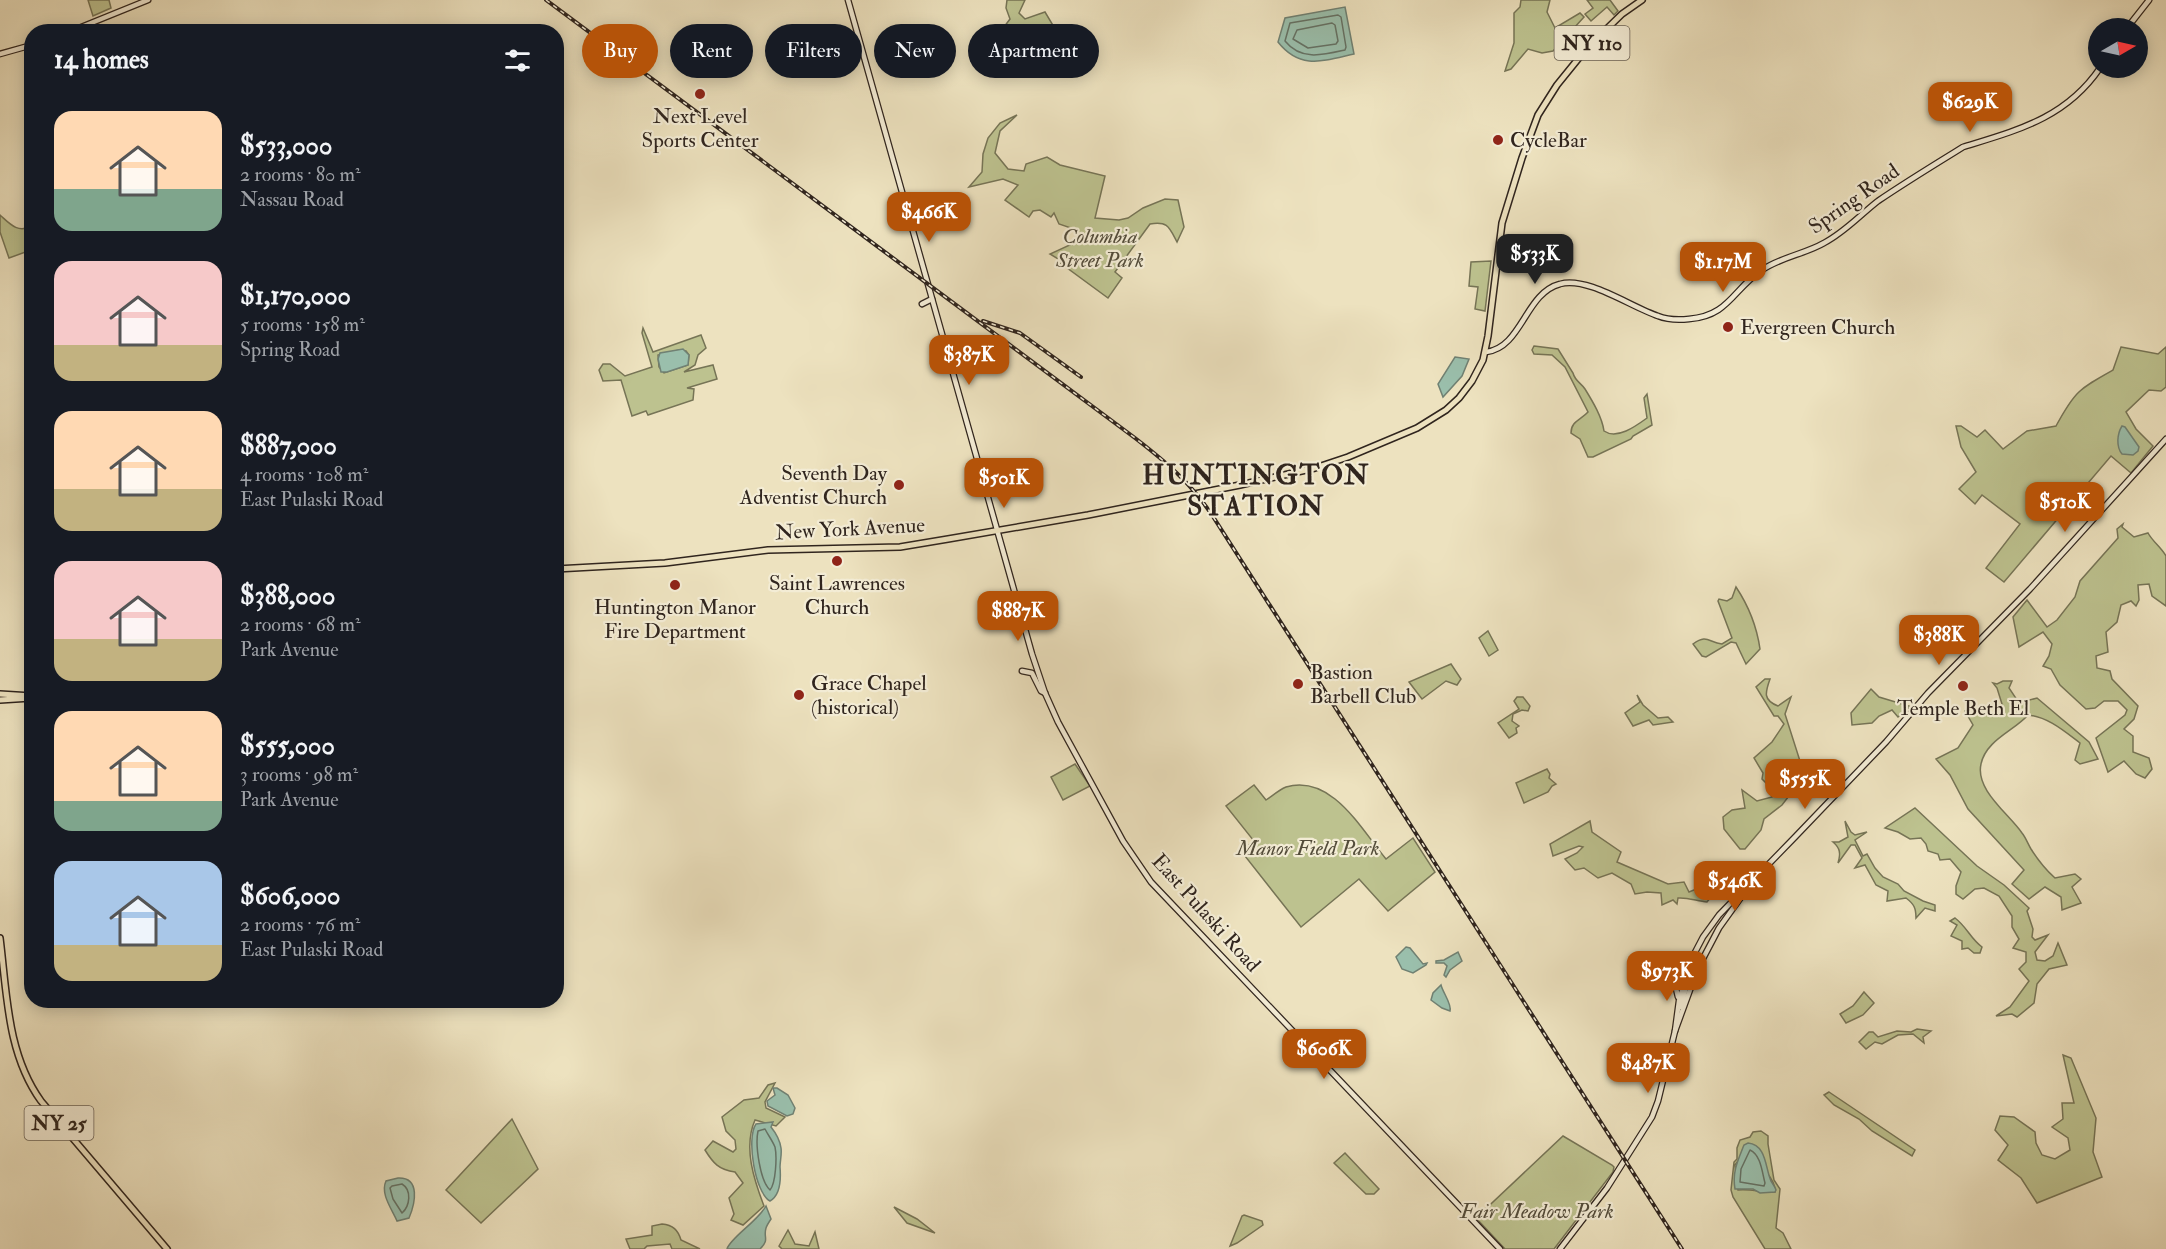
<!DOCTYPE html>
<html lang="en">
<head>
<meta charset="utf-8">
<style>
	body { margin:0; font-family:"IM FELL Double Pica",serif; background:#242831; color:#f1f3f6; height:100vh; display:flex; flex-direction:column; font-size:22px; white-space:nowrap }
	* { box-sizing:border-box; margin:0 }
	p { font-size:20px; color:#9ea1a6 }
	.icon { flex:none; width:33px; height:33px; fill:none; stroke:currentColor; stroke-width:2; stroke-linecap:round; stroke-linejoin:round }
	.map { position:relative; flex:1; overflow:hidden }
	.drawer { position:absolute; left:24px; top:24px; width:540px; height:984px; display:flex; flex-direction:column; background:#171b24; border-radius:24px; box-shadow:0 3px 15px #0003 }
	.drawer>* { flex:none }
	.top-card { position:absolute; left:582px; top:24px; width:570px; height:54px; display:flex; gap:12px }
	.needle { width:39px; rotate:81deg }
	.tools { position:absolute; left:2088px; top:18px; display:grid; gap:12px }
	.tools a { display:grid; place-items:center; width:60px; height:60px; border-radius:50%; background:#171b24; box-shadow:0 3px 15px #0003; font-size:30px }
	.price { position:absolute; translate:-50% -51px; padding:0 14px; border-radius:12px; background:#b45309; color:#fff; font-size:20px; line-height:39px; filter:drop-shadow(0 2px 3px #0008) }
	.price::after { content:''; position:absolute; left:50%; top:36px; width:18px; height:14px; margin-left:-9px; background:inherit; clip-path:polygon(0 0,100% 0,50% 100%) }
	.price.current { background:#222; color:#fff }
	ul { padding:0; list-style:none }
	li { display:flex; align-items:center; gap:18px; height:150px; padding:0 30px }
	li span { display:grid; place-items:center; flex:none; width:168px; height:120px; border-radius:18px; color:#555 }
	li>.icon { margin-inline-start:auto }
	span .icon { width:72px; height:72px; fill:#fffc; stroke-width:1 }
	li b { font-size:26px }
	h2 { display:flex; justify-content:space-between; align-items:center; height:72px; padding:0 30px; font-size:26px }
	.pill { padding:0 21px; border-radius:27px; background:#171b24; box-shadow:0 3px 15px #0003; font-size:21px; line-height:54px }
	.pill.current { background:#b45309; color:#fff }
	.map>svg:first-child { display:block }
	.green { fill:#bdc28f; stroke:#767456; stroke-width:1.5; fill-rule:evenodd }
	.water { fill:#9abfac; stroke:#708173; stroke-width:1.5 }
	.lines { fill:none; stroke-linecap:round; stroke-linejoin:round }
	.shore { stroke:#657265; stroke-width:1.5 }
	.secondary-casing { stroke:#30251e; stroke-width:7 }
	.primary-casing { stroke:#30251e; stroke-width:8 }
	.secondary { stroke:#f3ecd5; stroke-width:4.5 }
	.primary { stroke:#ede2bf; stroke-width:5 }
	.rail-casing { stroke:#30251e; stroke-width:4 }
	.rail { stroke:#f3ecd5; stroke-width:1.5; stroke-dasharray:4.5; stroke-linecap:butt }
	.poi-dot { fill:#8f2418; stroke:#f3ecd5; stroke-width:2 }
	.labels { text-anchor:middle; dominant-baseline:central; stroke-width:4.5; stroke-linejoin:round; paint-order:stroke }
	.shield { fill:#f3ecd5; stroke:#6a6155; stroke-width:1.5 }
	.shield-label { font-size:20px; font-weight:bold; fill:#30251e }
	.poi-label { font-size:21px; fill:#30251e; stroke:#f3ecd5 }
	.street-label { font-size:21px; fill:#30251e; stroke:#f3ecd5 }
	.park-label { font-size:21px; font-style:italic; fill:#534c3a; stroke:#f3ecd5 }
	.district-label { font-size:27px; font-weight:bold; letter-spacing:1.5px; fill:#30251e; stroke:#f3ecd5 }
</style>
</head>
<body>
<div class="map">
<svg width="2166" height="1249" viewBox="0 0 2166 1249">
	<rect width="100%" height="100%" fill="#ede2bf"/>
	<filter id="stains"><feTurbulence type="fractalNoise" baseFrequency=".00333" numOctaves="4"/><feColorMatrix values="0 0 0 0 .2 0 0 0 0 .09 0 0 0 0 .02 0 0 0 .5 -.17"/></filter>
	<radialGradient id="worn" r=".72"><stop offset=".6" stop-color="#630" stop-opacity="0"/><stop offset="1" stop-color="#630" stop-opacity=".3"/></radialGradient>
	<g class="green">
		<path d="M88,0H109L111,8L93,16Z"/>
		<path d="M1007,0H1025L1019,13L1025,19L1045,12L1057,32L1046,42L1045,58L1014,68L997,44L990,39L991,27H1004L1010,19L1006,8Z"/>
		<path d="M1521,0H1550L1547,12L1555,28L1580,13L1584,17L1553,51L1542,53L1528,49L1511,69L1505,71L1514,43V13L1520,7Z"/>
		<path d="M1587,0H1610L1618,11L1614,15L1607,7L1591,21L1585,14L1593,8Z"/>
		<path d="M1017,115L1000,131L995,153L1008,169L1024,171L1026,164L1047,157L1060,165L1105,176L1095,218L1119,220L1128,218L1143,208L1165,199L1178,200L1184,227L1177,242C1169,227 1168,221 1150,224L1115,272L1122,278L1108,298L1059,262L1060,260L1050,254L1072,244L1077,237L1074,229L1059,224L1054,213L1051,217L1040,210L1033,211L1029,217L1005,200L1018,185L1003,179L969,187L982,172L983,154L988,138L1000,123Z"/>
		<path d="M0,215C9,223 18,234 31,226V250L9,258L0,232Z"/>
		<path d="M1491,261L1485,311L1475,309L1478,287L1469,286L1471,262Z"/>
		<path d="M643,328L653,352L701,335L706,348L698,355L695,365L684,372L713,365L717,379L687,388L694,389L693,400L648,415L646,411L632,416L621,380L603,381L599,370L603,364H610L625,376L652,367L642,333ZM679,350L686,351L689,355L688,365L664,373L659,367L658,355Z"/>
		<path d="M1534,346L1558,349L1573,373C1575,381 1581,383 1585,389C1593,402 1602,417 1604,431C1617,440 1636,426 1647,418L1644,398L1647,394L1652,425L1633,436L1631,439L1593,457H1588L1580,439L1571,433C1571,421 1581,420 1588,412L1565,367L1552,355L1534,354L1532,350Z"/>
		<path d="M2121,347L2158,354L2166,347V387L2161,391L2149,390L2126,412L2136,429L2153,446L2131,473L2111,456L2004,582L1986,568L2020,524L1982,495L1975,504L1959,489L1976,472L1961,447L1956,426H1961L1977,437L1985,430L2003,449L2027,431L2056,426C2075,391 2079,389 2113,370Z"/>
		<path d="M2123,524L2122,527L2134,537L2148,533C2153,542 2161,547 2166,556V606L2152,596L2149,584L2138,585L2139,600L2136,606L2131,601L2121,605L2117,622L2106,632L2108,652L2096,656L2097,668L2110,671L2112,679L2138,706L2134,719L2124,729L2133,736V752L2149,758L2152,769L2145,778L2136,774L2124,761L2108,772L2096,738L2125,715L2127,710L2118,701H2104L2095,708L2086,709L2060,685L2051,669L2043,666L2049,656L2052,644L2043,632L2019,647L2013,617L2027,600L2047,627L2057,620L2075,597L2080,581L2118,538L2117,529Z"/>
		<path d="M1736,587C1748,605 1757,628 1760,649L1746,664L1736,643L1731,642L1706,657L1702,656L1693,644C1707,634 1708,642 1722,644L1732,638L1718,601L1719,599L1727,601L1732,598Z"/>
		<path d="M1488,631L1498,650L1489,656L1479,638Z"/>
		<path d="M1451,664L1461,679L1457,685L1446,681L1422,699L1409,682Z"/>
		<path d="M1765,679H1770C1765,693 1763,700 1778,706L1791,697L1785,714L1800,761L1798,773L1789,796L1782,805L1764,819L1761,830L1745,849H1740L1724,829L1723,817L1732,810L1745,808L1742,790L1757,801L1772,797L1768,785L1762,779L1763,773L1754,758L1772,742L1784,724L1778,716H1774L1756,687Z"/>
		<path d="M2003,681H2012L2009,688L2019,703L2037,698L2089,742L2098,759L2080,764L2075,760L2080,743C2064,731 2048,717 2028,715C2014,731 1986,740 1981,764C1975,790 2009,814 2022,833C2026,838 2028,844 2031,849C2038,860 2045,869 2055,878L2075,874L2081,879L2072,887L2081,903L2062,910L2061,897L2045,887L2029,899L2012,884L2024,870L1968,809L1950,775L1936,759L1958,748L1973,725L1965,711L1978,708L1985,715L1996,716L2002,704L1997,688L1993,683L1997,684Z"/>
		<path d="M1871,689L1879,697L1909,706V708L1898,717L1892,710L1879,716L1872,723L1852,725L1851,713Z"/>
		<path d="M1637,695L1643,705L1658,718L1668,717L1673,722L1653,725L1649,720L1633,726L1625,713L1640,702Z"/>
		<path d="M1517,697H1523L1530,706L1528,711L1522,710L1513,714L1512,721L1519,726L1516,728L1517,733L1509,738L1498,723L1519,709L1514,701Z"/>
		<path d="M1075,764L1090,786L1063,800L1051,777Z"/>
		<path d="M1547,769L1550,774L1549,778L1556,784L1552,786L1548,792L1524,803L1516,783Z"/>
		<path d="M1254,785L1266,800C1272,796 1279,790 1286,787C1332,774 1361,829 1386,859L1413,838L1435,872L1388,911L1359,879L1301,927L1241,851L1254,841L1226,806Z"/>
		<path d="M1915,808L1977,866L2004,885L2029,908L2027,911L2033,929L2032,937L2035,940L2048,935L2035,952L2037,960L2045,961L2053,956L2058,943L2067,965L2049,969L2037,984L2034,1003L2017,1017L2012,1014L1996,1016L2010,1007L2029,981L2019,969L2026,962V952L2013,948L2019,939L2012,927V916L1999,896L1984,888L1975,889L1963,899L1956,894V886L1961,872L1950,859L1940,860L1938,854L1928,851L1926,844L1921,838L1910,839L1898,832L1885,828Z"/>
		<path d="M1590,821L1592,832L1621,852L1617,862L1668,884L1684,882L1689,892L1699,888L1704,879L1718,877L1723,882L1707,902C1697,901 1687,897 1678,898L1677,904L1673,900L1662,905L1661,893L1647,892L1635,894L1631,884L1612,873L1598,878L1584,868L1575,870L1565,859L1577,853L1583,847L1579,846L1553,856L1550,844Z"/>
		<path d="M1845,821L1851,832L1855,835L1867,832L1855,840L1863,856L1867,854L1875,868L1883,877L1898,884L1904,891L1923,901L1935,905V911L1925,908L1916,918C1916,908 1914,904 1906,898L1887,901L1888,891L1876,885L1865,865L1855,868L1862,858L1855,845H1851L1838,863C1841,853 1840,848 1833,842H1839L1848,837Z"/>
		<path d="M1955,918C1967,927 1970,938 1982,947L1980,953H1974L1968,948L1962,949V941L1951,936L1957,925L1950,921Z"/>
		<path d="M1864,992L1874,1003L1863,1015L1846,1023L1840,1014L1853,1006Z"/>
		<path d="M1917,1029L1931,1031L1923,1037L1924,1043L1913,1034L1898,1035L1882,1044L1875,1042L1866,1049L1859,1042L1869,1032H1873L1878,1037L1897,1031L1911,1032Z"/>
		<path d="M2063,1055L2071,1058L2096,1118L2093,1152L2102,1177L2037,1203L2021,1178L1998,1160L2008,1145L1995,1130L2000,1116L2014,1117L2035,1132L2036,1143L2042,1155L2055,1159L2070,1150L2068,1138L2052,1127L2063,1119L2062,1103H2074Z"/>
		<path d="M775,1083L765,1102L766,1108L785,1117L776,1126L755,1120C743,1147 754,1180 764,1206L743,1225L731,1220L734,1214L729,1198L743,1183L735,1172C719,1170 713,1163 705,1150L713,1141L733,1152L736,1149L735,1140L726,1131L722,1117L744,1100L759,1098L768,1085Z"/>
		<path d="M1829,1092L1915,1150L1912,1156L1872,1131L1859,1119L1834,1105L1824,1095Z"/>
		<path d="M512,1119L538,1169L481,1223L446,1190Z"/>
		<path d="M1761,1131L1768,1136V1144L1774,1180L1780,1189L1776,1228L1783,1233L1791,1249H1765L1733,1197L1731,1190L1734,1162L1737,1159V1148L1740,1140L1750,1137L1753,1132ZM1742,1151C1753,1161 1776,1175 1775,1192C1762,1192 1751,1189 1738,1190L1735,1165L1741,1157Z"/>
		<path d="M1563,1136L1612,1165L1614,1167L1613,1172L1554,1249H1505L1476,1218Z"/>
		<path d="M1345,1153L1379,1189L1374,1194H1366L1334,1163Z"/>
		<path d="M894,1207L917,1219L935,1233L907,1223Z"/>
		<path d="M1244,1215L1262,1221L1263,1225L1237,1243L1230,1246L1242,1216Z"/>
		<path d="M662,1224C673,1225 678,1230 681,1240L700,1249H672L670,1244L647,1246L644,1249H630L626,1239L652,1235V1226Z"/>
		<path d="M788,1230L795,1244L809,1246L815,1232L819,1249H782L779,1246Z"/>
	</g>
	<g class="water">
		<path d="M1345,7L1354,54C1323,61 1300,70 1278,42L1285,18Z"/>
		<path d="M683,349L689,355L688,365L667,372H661L658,359L660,353Z"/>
		<path d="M1455,357L1469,359L1462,376L1443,397L1438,384Z"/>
		<path d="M2122,426L2125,427L2139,447L2138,451L2133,455L2122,454C2116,447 2117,434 2122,426Z"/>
		<path d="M1406,947L1410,948L1423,964L1427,963L1426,965L1413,973L1402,969L1396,957Z"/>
		<path d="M1458,952L1462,961L1450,970L1446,977L1444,975L1447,966L1444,963H1436V961L1444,960Z"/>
		<path d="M1441,985C1443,993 1452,1004 1450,1011L1442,1008L1431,1000L1433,993Z"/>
		<path d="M773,1088H777L788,1095L795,1108L793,1114L787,1116L768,1106L767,1101L775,1095Z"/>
		<path d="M773,1122L771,1127C775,1132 780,1141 781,1148C782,1154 780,1161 780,1167C781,1179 781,1195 770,1201C755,1193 746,1138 756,1124Z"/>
		<path d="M1748,1143C1767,1145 1765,1168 1771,1181C1773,1184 1775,1187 1776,1190L1775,1192L1760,1193L1753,1189H1735C1732,1172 1738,1160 1744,1145Z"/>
		<path d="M398,1178C421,1177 415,1204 409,1218L397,1221C392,1209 380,1194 386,1181Z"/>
		<path d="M766,1206L771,1219C769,1222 767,1225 766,1228C763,1238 770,1239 760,1249H727C730,1238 758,1221 766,1206Z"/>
	</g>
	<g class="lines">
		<g class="shore">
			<path d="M1338,15L1341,17L1346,47L1345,50C1323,55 1301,61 1285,41L1290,23Z"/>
			<path d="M1332,23L1335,25L1338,41L1336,44L1308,48L1293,39L1297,30Z"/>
			<path d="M765,1129C768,1135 772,1140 775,1147C777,1156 776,1183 770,1190C760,1181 755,1145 758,1131Z"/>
			<path d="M1750,1150C1761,1155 1762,1172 1765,1183L1764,1186L1740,1182L1741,1169Z"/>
			<path d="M402,1184C412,1190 410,1206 402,1213L393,1199L390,1188L392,1186Z"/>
		</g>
		<defs>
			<g id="secondary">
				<path d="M848,0L1032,654L1045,693L1058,722L1123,841L1151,882L1500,1249"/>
				<path d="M2127,28L2149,0"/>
				<path d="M69,32L148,0"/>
				<path d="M0,54L32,45"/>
				<path d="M897,216H904L907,209"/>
				<path d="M922,304L932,299"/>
				<path d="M1486,352C1522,348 1525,293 1560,284C1587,276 1631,307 1658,316C1668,320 1679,320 1689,319C1729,316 1733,289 1762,270C1781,257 1805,254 1824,243C1845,232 1860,215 1878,201C1903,184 1929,168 1955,152L1963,147C2018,130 2066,118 2100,68"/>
				<path d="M1022,671L1032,673L1041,691L1045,693"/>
				<path d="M1659,965C1670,967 1682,971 1689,959"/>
				<path d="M1661,967L1674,980L1678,997"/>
				<path d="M1681,1007L1688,979L1687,977"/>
				<path d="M1675,1031L1679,1001L1691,960L1703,937L1719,915L1796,836L1886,742L1928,693L2030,589L2166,439"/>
				<path d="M1560,1249L1607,1188L1652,1117L1658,1101L1675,1031L1698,968L1719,928L1747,889"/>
			</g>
			<g id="primary">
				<path d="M556,569L665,563L768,550L900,547L948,539L1088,515L1240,485L1315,468L1348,457L1417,428L1446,410L1459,398L1472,381L1483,360L1488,336L1502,223L1522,158L1538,115L1557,85L1587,48L1622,14L1642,0"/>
				<path d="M0,694L32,696"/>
				<path d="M0,700L31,698"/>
				<path d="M0,938C7,994 7,1054 41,1101L167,1249"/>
			</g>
		</defs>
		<use href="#secondary" class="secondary-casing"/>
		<use href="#primary" class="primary-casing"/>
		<use href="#secondary" class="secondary"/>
		<use href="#primary" class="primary"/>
		<defs>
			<g id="rail">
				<path d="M546,0L1135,438C1166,462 1190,482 1212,515L1682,1249"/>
				<path d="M983,321L1020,333L1081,377"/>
			</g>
		</defs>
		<use href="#rail" class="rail-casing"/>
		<use href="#rail" class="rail"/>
	</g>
	<g class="poi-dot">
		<circle cx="700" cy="94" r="6"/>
		<circle cx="1498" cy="140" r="6"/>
		<circle cx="1728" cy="327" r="6"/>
		<circle cx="899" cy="485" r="6"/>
		<circle cx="837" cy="561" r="6"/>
		<circle cx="675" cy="585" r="6"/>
		<circle cx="1298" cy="684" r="6"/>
		<circle cx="1963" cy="686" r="6"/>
		<circle cx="799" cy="695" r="6"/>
	</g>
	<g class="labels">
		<g class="shield">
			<rect x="1554.5" y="26" width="75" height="34" rx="4.5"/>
			<rect x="24.5" y="1106" width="69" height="34" rx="4.5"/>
		</g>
		<g class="shield-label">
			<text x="1592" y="43">NY 110</text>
			<text x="59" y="1123">NY 25</text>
		</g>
		<g class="poi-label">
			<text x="700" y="116">Next Level<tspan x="700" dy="24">Sports Center</tspan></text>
			<text x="1510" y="140" text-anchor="start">CycleBar</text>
			<text x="1740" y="327" text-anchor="start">Evergreen Church</text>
			<text x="887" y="473" text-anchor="end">Seventh Day<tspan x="887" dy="24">Adventist Church</tspan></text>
			<text x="837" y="583">Saint Lawrences<tspan x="837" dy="24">Church</tspan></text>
			<text x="675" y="607">Huntington Manor<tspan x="675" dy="24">Fire Department</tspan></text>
			<text x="1310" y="672" text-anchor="start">Bastion<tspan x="1310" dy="24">Barbell Club</tspan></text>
			<text x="811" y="683" text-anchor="start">Grace Chapel<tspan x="811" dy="24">(historical)</tspan></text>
			<text x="1963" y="708">Temple Beth El</text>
		</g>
		<g class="street-label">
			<text transform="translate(1854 199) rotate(-35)">Spring Road</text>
			<text transform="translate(850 529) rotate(-3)">New York Avenue</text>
			<text transform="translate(1206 913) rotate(48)">East Pulaski Road</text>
		</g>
		<g class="park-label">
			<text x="1100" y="236">Columbia<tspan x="1100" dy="24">Street Park</tspan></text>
			<text x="1308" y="848">Manor Field Park</text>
			<text x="1537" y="1211">Fair Meadow Park</text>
		</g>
		<g class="district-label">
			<text x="1256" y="475">HUNTINGTON<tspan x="1256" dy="31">STATION</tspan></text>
		</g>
	</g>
	<rect width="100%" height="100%" filter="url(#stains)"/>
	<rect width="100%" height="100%" fill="url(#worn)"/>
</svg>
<div class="tools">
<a><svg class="needle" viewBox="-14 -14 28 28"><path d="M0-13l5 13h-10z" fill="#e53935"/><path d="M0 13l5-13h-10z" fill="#9ea1a6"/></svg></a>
</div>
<b class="price" style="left:1970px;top:133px">$629K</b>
<b class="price" style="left:929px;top:243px">$466K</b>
<b class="price current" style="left:1535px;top:285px">$533K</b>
<b class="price" style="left:1723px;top:293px">$1.17M</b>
<b class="price" style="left:969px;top:386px">$387K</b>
<b class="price" style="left:1004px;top:509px">$501K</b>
<b class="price" style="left:2065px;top:533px">$510K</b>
<b class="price" style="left:1018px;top:642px">$887K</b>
<b class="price" style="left:1939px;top:666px">$388K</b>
<b class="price" style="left:1805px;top:810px">$555K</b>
<b class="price" style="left:1735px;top:912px">$546K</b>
<b class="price" style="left:1667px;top:1002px">$973K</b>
<b class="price" style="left:1324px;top:1080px">$606K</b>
<b class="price" style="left:1648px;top:1094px">$487K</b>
<div class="top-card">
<a class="pill current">Buy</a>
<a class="pill">Rent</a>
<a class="pill">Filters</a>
<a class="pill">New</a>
<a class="pill">Apartment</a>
</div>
<section class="drawer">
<h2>14 homes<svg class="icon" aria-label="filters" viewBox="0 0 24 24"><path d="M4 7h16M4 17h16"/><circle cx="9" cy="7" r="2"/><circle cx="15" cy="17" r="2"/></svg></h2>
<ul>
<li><span style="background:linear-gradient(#ffd9b3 65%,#7fa58c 0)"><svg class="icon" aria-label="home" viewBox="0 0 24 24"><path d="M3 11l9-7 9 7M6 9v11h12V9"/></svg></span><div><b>$533,000</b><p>2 rooms · 80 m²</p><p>Nassau Road</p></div></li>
<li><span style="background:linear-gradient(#f6c9c9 70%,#c2b280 0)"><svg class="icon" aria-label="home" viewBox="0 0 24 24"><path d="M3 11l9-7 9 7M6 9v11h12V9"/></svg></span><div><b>$1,170,000</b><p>5 rooms · 158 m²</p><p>Spring Road</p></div></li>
<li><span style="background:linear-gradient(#ffd9b3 65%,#c2b280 0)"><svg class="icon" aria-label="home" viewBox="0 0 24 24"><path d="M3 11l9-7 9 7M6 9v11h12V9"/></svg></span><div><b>$887,000</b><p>4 rooms · 108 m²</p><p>East Pulaski Road</p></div></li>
<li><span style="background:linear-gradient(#f6c9c9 65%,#c2b280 0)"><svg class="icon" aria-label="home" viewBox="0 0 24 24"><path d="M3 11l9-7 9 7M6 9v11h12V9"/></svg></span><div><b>$388,000</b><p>2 rooms · 68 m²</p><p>Park Avenue</p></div></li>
<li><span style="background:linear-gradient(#ffd9b3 75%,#7fa58c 0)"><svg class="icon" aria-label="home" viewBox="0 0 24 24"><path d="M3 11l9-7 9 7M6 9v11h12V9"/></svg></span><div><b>$555,000</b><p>3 rooms · 98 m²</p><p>Park Avenue</p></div></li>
<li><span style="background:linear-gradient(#a9c7e8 70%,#c2b280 0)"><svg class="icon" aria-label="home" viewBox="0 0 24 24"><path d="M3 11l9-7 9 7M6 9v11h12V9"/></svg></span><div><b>$606,000</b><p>2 rooms · 76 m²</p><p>East Pulaski Road</p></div></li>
</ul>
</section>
</div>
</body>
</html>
